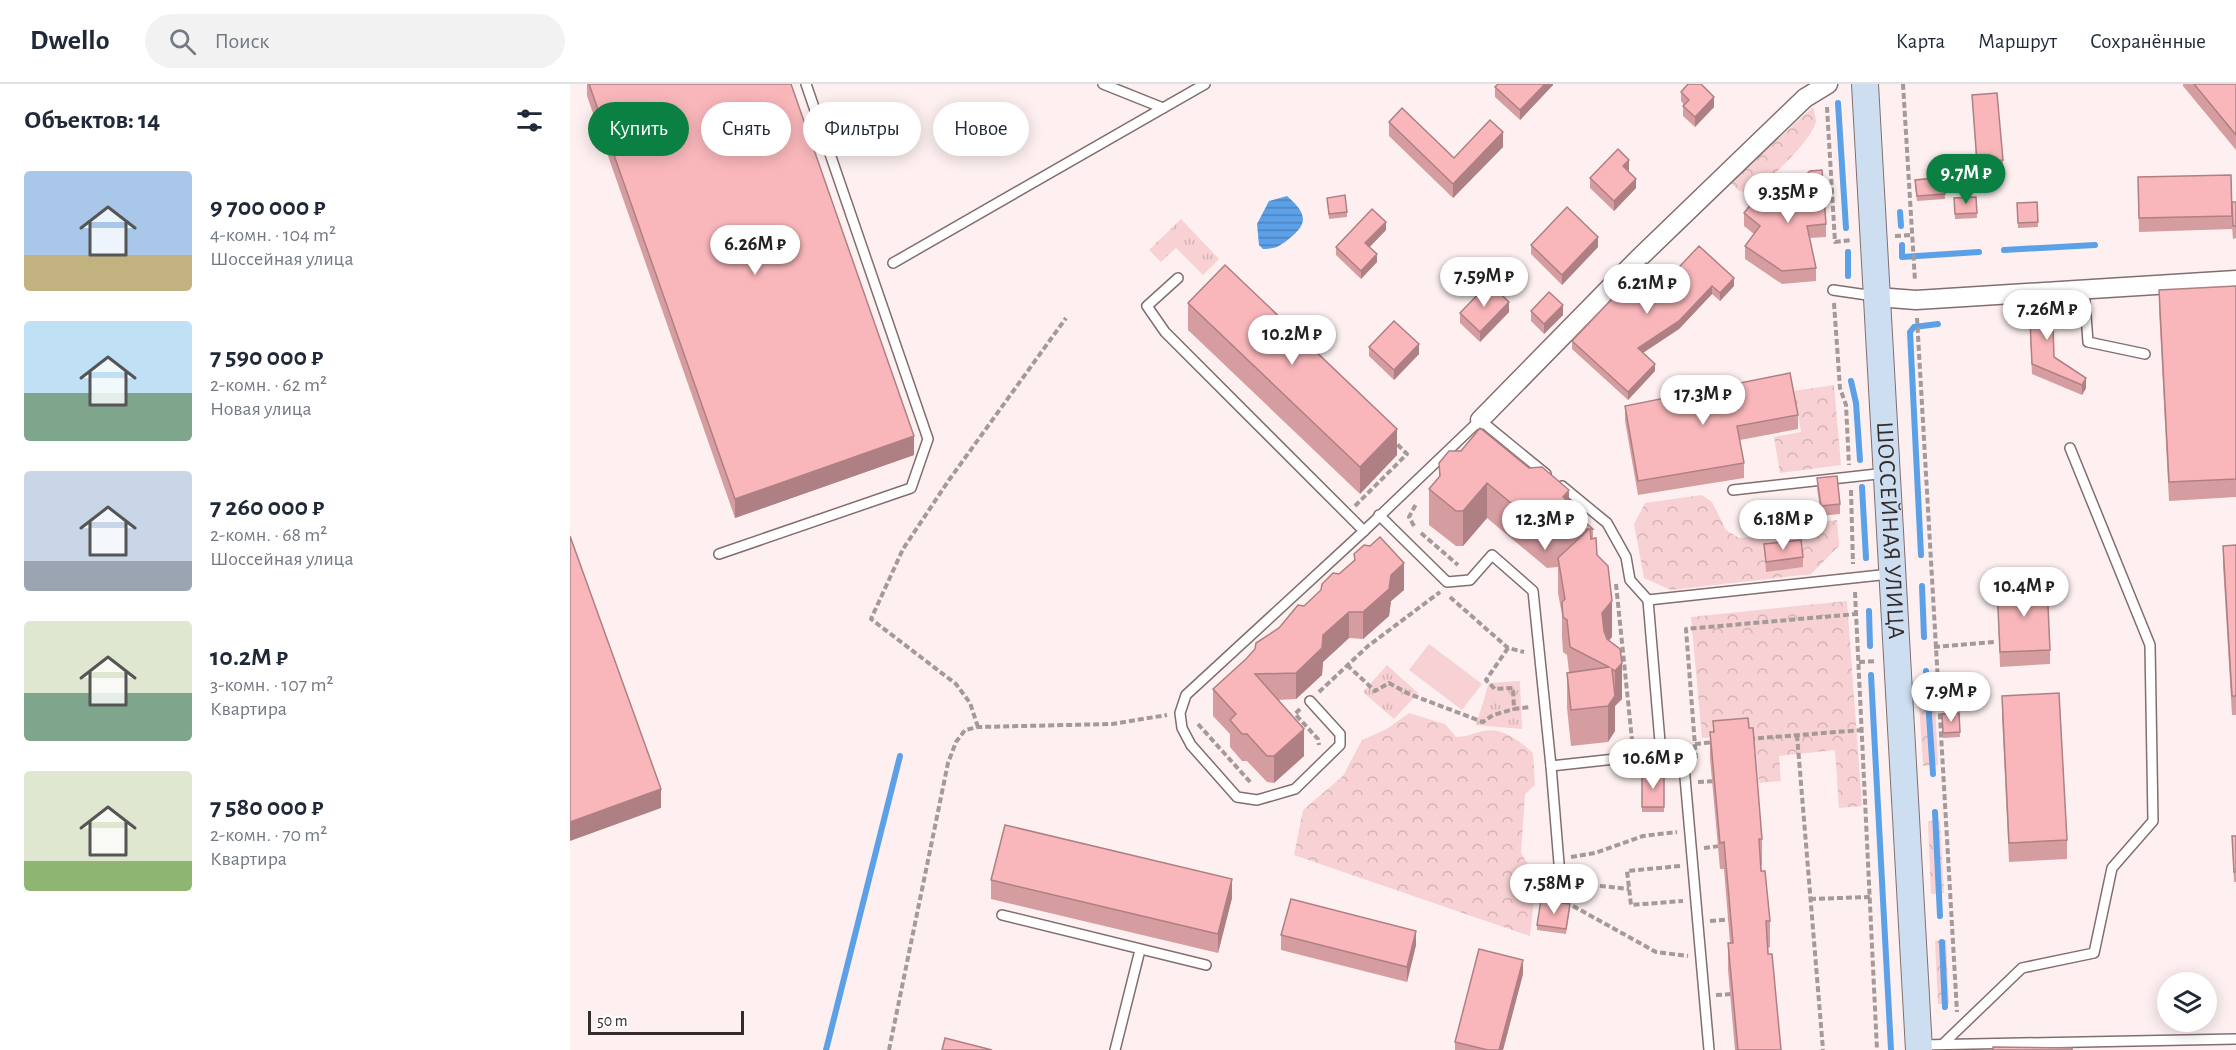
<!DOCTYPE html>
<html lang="ru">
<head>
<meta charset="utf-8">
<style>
	body { margin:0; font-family:"Alegreya Sans",sans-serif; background:#f2f2f3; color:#1f2937; height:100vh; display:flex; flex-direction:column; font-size:22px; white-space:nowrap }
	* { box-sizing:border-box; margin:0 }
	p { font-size:20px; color:#747a83 }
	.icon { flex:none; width:33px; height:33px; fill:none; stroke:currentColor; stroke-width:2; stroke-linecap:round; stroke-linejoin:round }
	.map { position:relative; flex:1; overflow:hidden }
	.panel { display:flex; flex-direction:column; background:#fff; width:570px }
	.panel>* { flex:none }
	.top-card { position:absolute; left:18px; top:18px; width:570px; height:54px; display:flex; gap:12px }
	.controls { position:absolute; left:1587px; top:888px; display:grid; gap:12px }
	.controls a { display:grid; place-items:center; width:60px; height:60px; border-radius:50%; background:#fff; box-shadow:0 3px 15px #0003; font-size:30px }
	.scale { position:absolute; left:18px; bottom:15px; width:156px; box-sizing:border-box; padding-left:6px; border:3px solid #342b2b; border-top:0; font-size:16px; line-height:21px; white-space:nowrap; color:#342b2b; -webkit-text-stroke:4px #fff; paint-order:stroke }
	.price { position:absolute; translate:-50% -51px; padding:0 14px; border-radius:21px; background:#fff; color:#222; font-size:20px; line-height:39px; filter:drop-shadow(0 2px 3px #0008) }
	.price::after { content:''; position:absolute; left:50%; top:36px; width:18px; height:14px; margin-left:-9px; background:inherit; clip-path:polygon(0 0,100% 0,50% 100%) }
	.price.selected { background:#0b8043; color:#fff }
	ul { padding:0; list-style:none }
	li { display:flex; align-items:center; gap:18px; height:150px; padding:0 24px }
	li span { display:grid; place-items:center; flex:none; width:168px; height:120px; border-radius:6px; color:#555 }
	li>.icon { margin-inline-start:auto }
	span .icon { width:72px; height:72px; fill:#fffc; stroke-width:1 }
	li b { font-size:26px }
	h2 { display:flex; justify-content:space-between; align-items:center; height:72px; padding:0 24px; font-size:26px }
	.tag { padding:0 21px; border-radius:27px; background:#fff; box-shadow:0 3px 15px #0003; font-size:21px; line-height:54px }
	.tag.selected { background:#0b8043; color:#fff }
	header { display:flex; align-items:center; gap:36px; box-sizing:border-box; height:84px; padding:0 30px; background:#fff; border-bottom:2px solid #e0e1e3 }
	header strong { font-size:28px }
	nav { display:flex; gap:33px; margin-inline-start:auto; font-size:21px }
	.search { width:420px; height:54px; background:#f2f2f3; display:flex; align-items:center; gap:15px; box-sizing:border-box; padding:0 21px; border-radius:33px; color:#747a83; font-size:22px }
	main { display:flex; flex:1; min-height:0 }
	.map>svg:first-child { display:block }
	.forest { fill:url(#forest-crowns) }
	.park { fill:url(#park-tufts) }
	.pitch { fill:#f7d1d3 }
	.water { fill:url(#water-rules) }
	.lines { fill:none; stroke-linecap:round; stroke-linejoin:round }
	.stream { stroke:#5ca0e8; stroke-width:6 }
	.service-casing { stroke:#826e6f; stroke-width:12 }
	.minor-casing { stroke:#826e6f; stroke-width:21 }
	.secondary-casing { stroke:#826e6f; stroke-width:28 }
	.path { stroke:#a59999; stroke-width:4; stroke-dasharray:6 3; stroke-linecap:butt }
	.service { stroke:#fff; stroke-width:9 }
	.minor { stroke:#fff; stroke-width:18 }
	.secondary { stroke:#cddef1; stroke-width:26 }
	.wall { fill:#d69da1 }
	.shaded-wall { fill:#ae8083 }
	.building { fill:#f9b7bb; stroke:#ae8083; stroke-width:1.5 }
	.labels { text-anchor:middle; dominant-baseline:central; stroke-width:5; stroke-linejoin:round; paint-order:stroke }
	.street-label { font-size:24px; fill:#342b2b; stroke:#fff }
</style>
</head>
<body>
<header>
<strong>Dwello</strong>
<div class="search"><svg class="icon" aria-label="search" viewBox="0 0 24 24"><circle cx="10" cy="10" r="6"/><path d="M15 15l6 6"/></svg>Поиск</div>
<nav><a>Карта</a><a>Маршрут</a><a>Сохранённые</a></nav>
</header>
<main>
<section class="panel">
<h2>Объектов: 14<svg class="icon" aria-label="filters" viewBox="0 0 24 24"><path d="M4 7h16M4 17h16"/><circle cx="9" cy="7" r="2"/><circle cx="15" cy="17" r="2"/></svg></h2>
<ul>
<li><span style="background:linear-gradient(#a9c7e8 70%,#c2b280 0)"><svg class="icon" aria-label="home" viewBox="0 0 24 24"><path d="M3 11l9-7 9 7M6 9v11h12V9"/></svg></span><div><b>9 700 000 ₽</b><p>4-комн. · 104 m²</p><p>Шоссейная улица</p></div></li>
<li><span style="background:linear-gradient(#bfe0f5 60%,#7fa58c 0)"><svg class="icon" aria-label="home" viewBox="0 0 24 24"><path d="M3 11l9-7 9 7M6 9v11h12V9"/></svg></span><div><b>7 590 000 ₽</b><p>2-комн. · 62 m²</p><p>Новая улица</p></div></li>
<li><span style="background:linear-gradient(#c9d6e8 75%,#9aa5b1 0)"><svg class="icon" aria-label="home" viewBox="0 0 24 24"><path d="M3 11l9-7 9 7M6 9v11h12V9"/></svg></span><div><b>7 260 000 ₽</b><p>2-комн. · 68 m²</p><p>Шоссейная улица</p></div></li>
<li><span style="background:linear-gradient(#dfe7d0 60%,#7fa58c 0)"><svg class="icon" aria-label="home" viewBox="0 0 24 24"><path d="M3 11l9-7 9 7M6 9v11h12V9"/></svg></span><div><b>10.2M ₽</b><p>3-комн. · 107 m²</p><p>Квартира</p></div></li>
<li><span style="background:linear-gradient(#dfe7d0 75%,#8fb573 0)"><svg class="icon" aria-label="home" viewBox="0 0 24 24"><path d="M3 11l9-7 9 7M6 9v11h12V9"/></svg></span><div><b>7 580 000 ₽</b><p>2-комн. · 70 m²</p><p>Квартира</p></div></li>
</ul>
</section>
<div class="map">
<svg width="1666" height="966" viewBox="0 0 1666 966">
	<defs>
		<pattern id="forest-crowns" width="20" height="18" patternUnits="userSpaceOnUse" patternTransform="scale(1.5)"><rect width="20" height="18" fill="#f7d1d3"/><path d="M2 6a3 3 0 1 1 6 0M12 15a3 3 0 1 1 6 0" fill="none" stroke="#d4b4b5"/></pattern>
		<pattern id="park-tufts" width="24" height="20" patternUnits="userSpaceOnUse" patternTransform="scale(1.5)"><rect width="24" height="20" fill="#f7d1d3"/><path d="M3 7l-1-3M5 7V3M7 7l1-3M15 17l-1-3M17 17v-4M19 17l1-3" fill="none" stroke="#d4b4b5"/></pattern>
		<pattern id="water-rules" width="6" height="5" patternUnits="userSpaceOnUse" patternTransform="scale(1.5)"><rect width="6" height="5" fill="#5ca0e8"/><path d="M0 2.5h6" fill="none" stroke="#4d83bc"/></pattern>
	</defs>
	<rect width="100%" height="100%" fill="#fef0f0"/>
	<g class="forest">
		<path d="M1243,23C1244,27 1246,33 1246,37C1242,57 1198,97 1182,109L1169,107L1160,98Z"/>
		<path d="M1264,301L1271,381L1210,389L1204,353L1231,348L1224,307Z"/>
		<path d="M1132,411L1142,418L1156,446L1169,454L1212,450L1225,441L1267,436L1269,462L1241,490L1101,506L1074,494L1064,440L1075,419Z"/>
		<path d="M1277,517L1292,722L1269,724L1265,666L1209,672L1211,697L1189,699L1184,649L1132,654L1121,533Z"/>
		<path d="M1365,618L1368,681L1353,682L1349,619Z"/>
		<path d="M839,629L875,640L886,653C897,653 903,649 913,647C933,643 949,657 963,669L965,701L955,710L951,769L959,782L976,785V807L964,817L960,852L724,771L733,726L773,692L792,656L817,645Z"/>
		<path d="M1358,737H1370L1374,809L1361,810Z"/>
		<path d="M1376,856L1379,920H1368L1365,857Z"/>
	</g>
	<g class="park">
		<path d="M611,135L649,175L633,191L606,164L591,178L579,166Z"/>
		<path d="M817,581L848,609L824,635L793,608Z"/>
		<path d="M950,597L952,645L906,641L919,599Z"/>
	</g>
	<path class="pitch" d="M859,560L912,600L892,626L839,586Z"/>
	<path class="water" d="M717,112C735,128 740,138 720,154C710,162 706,165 693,165L689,161L687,140L699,117Z"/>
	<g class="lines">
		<g class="stream">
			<path d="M1268,19L1276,144"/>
			<path d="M1330,128L1331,142"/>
			<path d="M1332,161V173L1409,168"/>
			<path d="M1434,166L1525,161"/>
			<path d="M1278,168V192"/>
			<path d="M1281,297L1286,319L1290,376"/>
			<path d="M1292,403L1296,474"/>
			<path d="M1351,471L1340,248L1344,243L1368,240"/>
			<path d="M1352,502L1354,553"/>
			<path d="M1299,527L1300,562"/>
			<path d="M1356,587L1363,690"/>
			<path d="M1301,591L1321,966"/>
			<path d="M1365,728L1370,832"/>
			<path d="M1372,858L1375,923"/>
			<path d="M256,966L330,672"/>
		</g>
		<defs>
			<g id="service">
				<path d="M533,0L593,24"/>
				<path d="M323,179L635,0"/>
				<path d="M608,194L577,222L595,248L794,447"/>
				<path d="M1514,205L1518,258L1575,270"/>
				<path d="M1263,206L1304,212"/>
				<path d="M992,402L1037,439L1056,473L1060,496L1078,516L1320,490"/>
				<path d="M1163,406L1316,389"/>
				<path d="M809,431L877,498L900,496L922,471L963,507L981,682L1091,670L1078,516"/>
				<path d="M149,470L341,404L358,355L236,0"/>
				<path d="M740,617L770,650V661L725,705L687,716L667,713L621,661L612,644L610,629L616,611L794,447L910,336L976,390"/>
				<path d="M1091,670L1114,682L1139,966"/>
				<path d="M981,682L992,816"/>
				<path d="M432,831L636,881"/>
				<path d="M1373,960L1452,884L1524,869L1542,784L1583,737L1580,561L1500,364"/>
				<path d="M1351,961L1666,955"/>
				<path d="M545,966L570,866"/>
			</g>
			<g id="minor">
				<path d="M1307,213L1346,216L1666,196"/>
				<path d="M910,336L1068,175L1235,14L1258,0"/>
			</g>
			<g id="secondary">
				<path id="s1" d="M1295,0L1349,966"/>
			</g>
		</defs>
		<use href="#service" class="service-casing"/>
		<use href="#minor" class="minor-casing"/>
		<use href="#secondary" class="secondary-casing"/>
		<g class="path">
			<path d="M1333,0L1345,197"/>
			<path d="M1257,23L1265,158L1282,156"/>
			<path d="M1325,152L1342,151"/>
			<path d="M1264,219L1270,304L1276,321L1279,381"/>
			<path d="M1347,234L1387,928"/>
			<path d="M1281,406L1283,480"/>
			<path d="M785,422L837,370L824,357"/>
			<path d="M844,442L839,433L846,420"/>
			<path d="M851,449L888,481"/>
			<path d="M1046,500L1062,656L1059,659"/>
			<path d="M1285,508L1307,966"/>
			<path d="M880,513L938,564L954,568"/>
			<path d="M1364,563L1424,558"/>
			<path d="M938,564L916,596L925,605L943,604L944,625L960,623"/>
			<path d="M1289,578L1307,577"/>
			<path d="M777,581L805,607L819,599L839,610L913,638L923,631L944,625"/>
			<path d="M749,608L798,562L870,508"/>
			<path d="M730,625L725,630L748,655L749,661"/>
			<path d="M628,640L681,699"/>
			<path d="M408,643L400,619L386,600L301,535L333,465L379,396L496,234"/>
			<path d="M1227,651L1253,966"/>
			<path d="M1179,655L1292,646"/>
			<path d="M1125,660L1145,658"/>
			<path d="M1126,675L1116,545L1286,530"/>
			<path d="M1128,698L1147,697"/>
			<path d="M1134,764L1150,762"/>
			<path d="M1001,773L1025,769L1073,752L1107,748"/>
			<path d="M1110,782L1057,787L1061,821L1113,817"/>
			<path d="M1003,799L1059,805"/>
			<path d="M1240,815L1301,813"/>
			<path d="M1003,822L1086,868L1118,872"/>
			<path d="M1140,837L1162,835"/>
			<path d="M1146,911L1163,910"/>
			<path d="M319,966L378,679L386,658L395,646L408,643L542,640L597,631"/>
		</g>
		<use href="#service" class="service"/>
		<use href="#minor" class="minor"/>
		<use href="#secondary" class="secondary"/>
	</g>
	<g class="wall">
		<path d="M17,0H221L344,371L165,434L17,12Z"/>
		<path d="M983,0V1L950,36L925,13V3Z"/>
		<path d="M1613,0H1666V66L1613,2Z"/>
		<path d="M1111,8L1144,23L1125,43L1113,32V22L1114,21L1111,17Z"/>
		<path d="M1402,11L1433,76V86L1407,88Z"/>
		<path d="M819,38L884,74L933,63L883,114L819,52Z"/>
		<path d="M1059,86L1058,87L1066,104L1044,127L1020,104V94Z"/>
		<path d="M1374,93L1375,115L1347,117L1345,101Z"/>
		<path d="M1568,93L1662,121L1666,118V154L1663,155L1662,142V145L1569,148Z"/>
		<path d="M1406,113L1407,134L1385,135L1384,114Z"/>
		<path d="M757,114L777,128V133L759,135Z"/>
		<path d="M1209,116L1256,140V153L1240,154L1246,184V197L1212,200L1175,175V162L1184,150L1174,142V129Z"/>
		<path d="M1467,118L1468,143L1448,144L1447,119Z"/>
		<path d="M816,146L799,163L807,178L791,195L766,171V163Z"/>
		<path d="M961,161L1028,163L992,201L961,170Z"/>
		<path d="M1095,198L1164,202L1150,217L1142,210L1109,245L1073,269L1085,287L1058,316L1002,265V257Z"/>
		<path d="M1666,202V413L1599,417L1589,225V206Z"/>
		<path d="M618,219L827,371L790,410L618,246Z"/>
		<path d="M1459,226L1484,273L1516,304L1512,311L1462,290Z"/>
		<path d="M961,227L993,231L974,250L961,237Z"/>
		<path d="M939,228L910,258L890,239V229Z"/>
		<path d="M799,263L849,270L824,296L799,272Z"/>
		<path d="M1055,322L1228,331V345L1170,356L1174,379V394L1068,411L1055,337Z"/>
		<path d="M869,379L999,418L1014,437L1023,445V455L1027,471L1042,553L1039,556L1052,615L1045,622V647L1038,658L1001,662L997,624V589L999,588L997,571L993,568L992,553V531L988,509V483L977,484L917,434L893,462H886L859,441V405L869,393Z"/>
		<path d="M1247,394L1270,420V430L1251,432L1247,404Z"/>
		<path d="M1194,460L1233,473V483L1196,488Z"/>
		<path d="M1666,461V631H1662L1653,481V462Z"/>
		<path d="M784,470L834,506L821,517L819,532L793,555L779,554L753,578L752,591L726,615L708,616L734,672L704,699L697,698L677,677H672L660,663V650L643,632V605L784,476Z"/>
		<path d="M1427,502L1480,566V580L1430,583Z"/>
		<path d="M1432,612L1497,756V775L1439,778L1432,631Z"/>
		<path d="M1389,629L1390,653L1373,654L1372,630Z"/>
		<path d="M1143,637L1192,755V781L1191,782L1200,837V863L1198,864L1211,966H1165L1158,886V859H1160L1154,785H1150L1140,674V648H1143Z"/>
		<rect x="1072" y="690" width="22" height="38"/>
		<path d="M1662,752H1666V798H1664Z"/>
		<path d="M421,796L662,814L648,869L421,815Z"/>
		<path d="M1000,825L996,850L967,846V841Z"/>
		<path d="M711,851L846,861L837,898L711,866Z"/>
		<path d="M953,890L933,966H885V958Z"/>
	</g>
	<g class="shaded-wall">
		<path d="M975,0H983V1L950,36V26Z"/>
		<path d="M1144,13V23L1125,43V33Z"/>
		<path d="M933,48V63L883,114V100Z"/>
		<path d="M1059,76V86L1053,92V82Z"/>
		<path d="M1066,95V104L1044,127V117Z"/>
		<path d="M816,138V146L795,168V159Z"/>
		<path d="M1028,153V163L992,201V191Z"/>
		<path d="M807,170V178L791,195V187Z"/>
		<path d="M1164,194V202L1150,217V209Z"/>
		<path d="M1142,202V210L1109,245L1068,272V264Z"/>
		<path d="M939,218V228L910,258V248Z"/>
		<path d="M993,221V231L974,250V240Z"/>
		<path d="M849,260V270L824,296V286Z"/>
		<path d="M1085,280V287L1058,316V308Z"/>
		<path d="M1516,294V304L1512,311V301Z"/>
		<path d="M827,345V371L790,410V383Z"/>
		<path d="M344,352V371L165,434V415Z"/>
		<path d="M917,399V434L893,462V427Z"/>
		<path d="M999,406V441L993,448V413Z"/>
		<path d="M834,479V506L821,517L819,532L793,555V528L821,491Z"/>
		<path d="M1042,517V553L1032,564V529Z"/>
		<path d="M779,528V554L753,578L752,591L726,615V589L753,551Z"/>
		<path d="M1052,579V615L1045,622V587Z"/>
		<path d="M1045,612V647L1038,658V622Z"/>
		<path d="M734,645V672L704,699V672Z"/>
		<path d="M91,705V724L0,757V738Z"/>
		<path d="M662,795V814L648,869V850Z"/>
		<path d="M846,847V861L837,898V883Z"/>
		<path d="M953,876V890L933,966H929Z"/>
	</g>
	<g class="building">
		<path d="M19,0H221L344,352L165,415Z"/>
		<path d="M928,0H975L950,26L925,3Z"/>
		<path d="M1118,0H1131L1144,13L1125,33L1113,22L1119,16L1111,8Z"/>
		<path d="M1624,0H1666V51Z"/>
		<path d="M1427,9L1433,76L1407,78L1402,11Z"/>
		<path d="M832,24L884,74L920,36L933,48L883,100L819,38Z"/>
		<path d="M1048,65L1059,76L1053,82L1066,95L1044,117L1020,94Z"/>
		<path d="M1252,86L1256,140L1237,142L1246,184L1212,187L1175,162L1190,142L1174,129L1194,104L1209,116L1240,87Z"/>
		<path d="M1661,91L1662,132L1569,134L1568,93Z"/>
		<path d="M1374,93L1375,110L1347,112L1345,96Z"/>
		<path d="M775,111L777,128L759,130L757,114Z"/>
		<path d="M1406,113L1407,129L1385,130L1384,114Z"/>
		<path d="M1467,118L1468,138L1448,139L1447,119Z"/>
		<path d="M1662,118H1666V142H1663Z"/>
		<path d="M997,123L1028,153L992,191L961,161Z"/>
		<path d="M802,125L816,138L795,159L807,170L791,187L766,163Z"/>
		<path d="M1129,162L1164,194L1150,209L1142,202L1109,237L1068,264L1085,280L1058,308L1002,257L1076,179L1095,198Z"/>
		<path d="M655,181L827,345L790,383L618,219Z"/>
		<path d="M919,199L939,218L910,248L890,229Z"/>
		<path d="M1666,202V395L1599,398L1589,206Z"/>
		<path d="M979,208L993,221L974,240L961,227Z"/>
		<path d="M1482,215L1484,273L1516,294L1512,301L1462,280L1459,216Z"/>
		<path d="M824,237L849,260L824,286L799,263Z"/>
		<path d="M1220,289L1228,331L1167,342L1174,379L1068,397L1055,322Z"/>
		<path d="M910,344L959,384L972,383L999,406L993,413L1014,430L1010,434L1023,445H1020L1021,455L1026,454L1027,471L1038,482L1042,517L1032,529L1034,547L1037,555L1050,565L1052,579L1045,587L1042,585L1045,612L1038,622L1001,626L997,589L1039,583L1000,563L997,536L993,533L992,518L995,515L988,474L1019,445L977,449L917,399L893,427H886L859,405L870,392L869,379L879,367H891Z"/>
		<path d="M1267,392L1270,420L1251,422L1247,394Z"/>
		<path d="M0,452L91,705L0,738Z"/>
		<path d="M810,453L834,479L821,491L819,505L793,528H779L753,551L752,564L726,589L685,590L734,645L704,672H697L677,650H672L660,636L666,630L643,605L676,575L685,565L686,559L709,544L728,521L734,522L751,506L752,500L763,489L769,490L785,476L784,470L794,461L800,462Z"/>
		<path d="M1231,456L1233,473L1196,478L1194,460Z"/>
		<path d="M1666,461V612H1662L1653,462Z"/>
		<path d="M1477,500L1480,566L1430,568L1427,502Z"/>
		<path d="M1489,609L1497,756L1439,759L1432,612Z"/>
		<path d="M1389,629L1390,648L1373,649L1372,630Z"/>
		<path d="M1178,634L1179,644H1183L1192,755H1189L1191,787H1195L1200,837H1196L1198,870H1202L1211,966H1168L1158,859H1163L1154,758L1150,759L1140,648H1144L1143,637Z"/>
		<rect x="1072" y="690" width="22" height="33"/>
		<path d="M435,741L662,795L648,850L421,796Z"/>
		<path d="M1662,752H1666V788H1664Z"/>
		<path d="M721,815L846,847L837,883L711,851Z"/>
		<path d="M971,816L1000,820L996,845L967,841Z"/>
		<path d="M909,865L953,876L929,966H918L885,958Z"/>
		<path d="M375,954L422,966H372Z"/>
		<path d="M1423,963L1502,964V966H1423Z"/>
	</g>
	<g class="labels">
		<g class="street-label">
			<text stroke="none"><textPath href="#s1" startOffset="447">ШОССЕЙНАЯ УЛИЦА</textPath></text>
		</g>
	</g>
</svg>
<div class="controls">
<a><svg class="icon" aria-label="layers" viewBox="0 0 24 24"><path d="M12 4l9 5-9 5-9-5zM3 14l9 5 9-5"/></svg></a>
</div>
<div class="scale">50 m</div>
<b class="price selected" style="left:1396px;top:121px">9.7M ₽</b>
<b class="price" style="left:1218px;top:140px">9.35M ₽</b>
<b class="price" style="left:185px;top:192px">6.26M ₽</b>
<b class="price" style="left:914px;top:224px">7.59M ₽</b>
<b class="price" style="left:1077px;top:231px">6.21M ₽</b>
<b class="price" style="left:1477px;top:257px">7.26M ₽</b>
<b class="price" style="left:722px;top:282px">10.2M ₽</b>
<b class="price" style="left:1133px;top:342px">17.3M ₽</b>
<b class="price" style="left:975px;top:467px">12.3M ₽</b>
<b class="price" style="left:1213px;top:467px">6.18M ₽</b>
<b class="price" style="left:1454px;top:534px">10.4M ₽</b>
<b class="price" style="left:1381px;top:639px">7.9M ₽</b>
<b class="price" style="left:1083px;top:706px">10.6M ₽</b>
<b class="price" style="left:984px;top:831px">7.58M ₽</b>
<div class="top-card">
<a class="tag selected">Купить</a>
<a class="tag">Снять</a>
<a class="tag">Фильтры</a>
<a class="tag">Новое</a>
</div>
</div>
</main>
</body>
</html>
